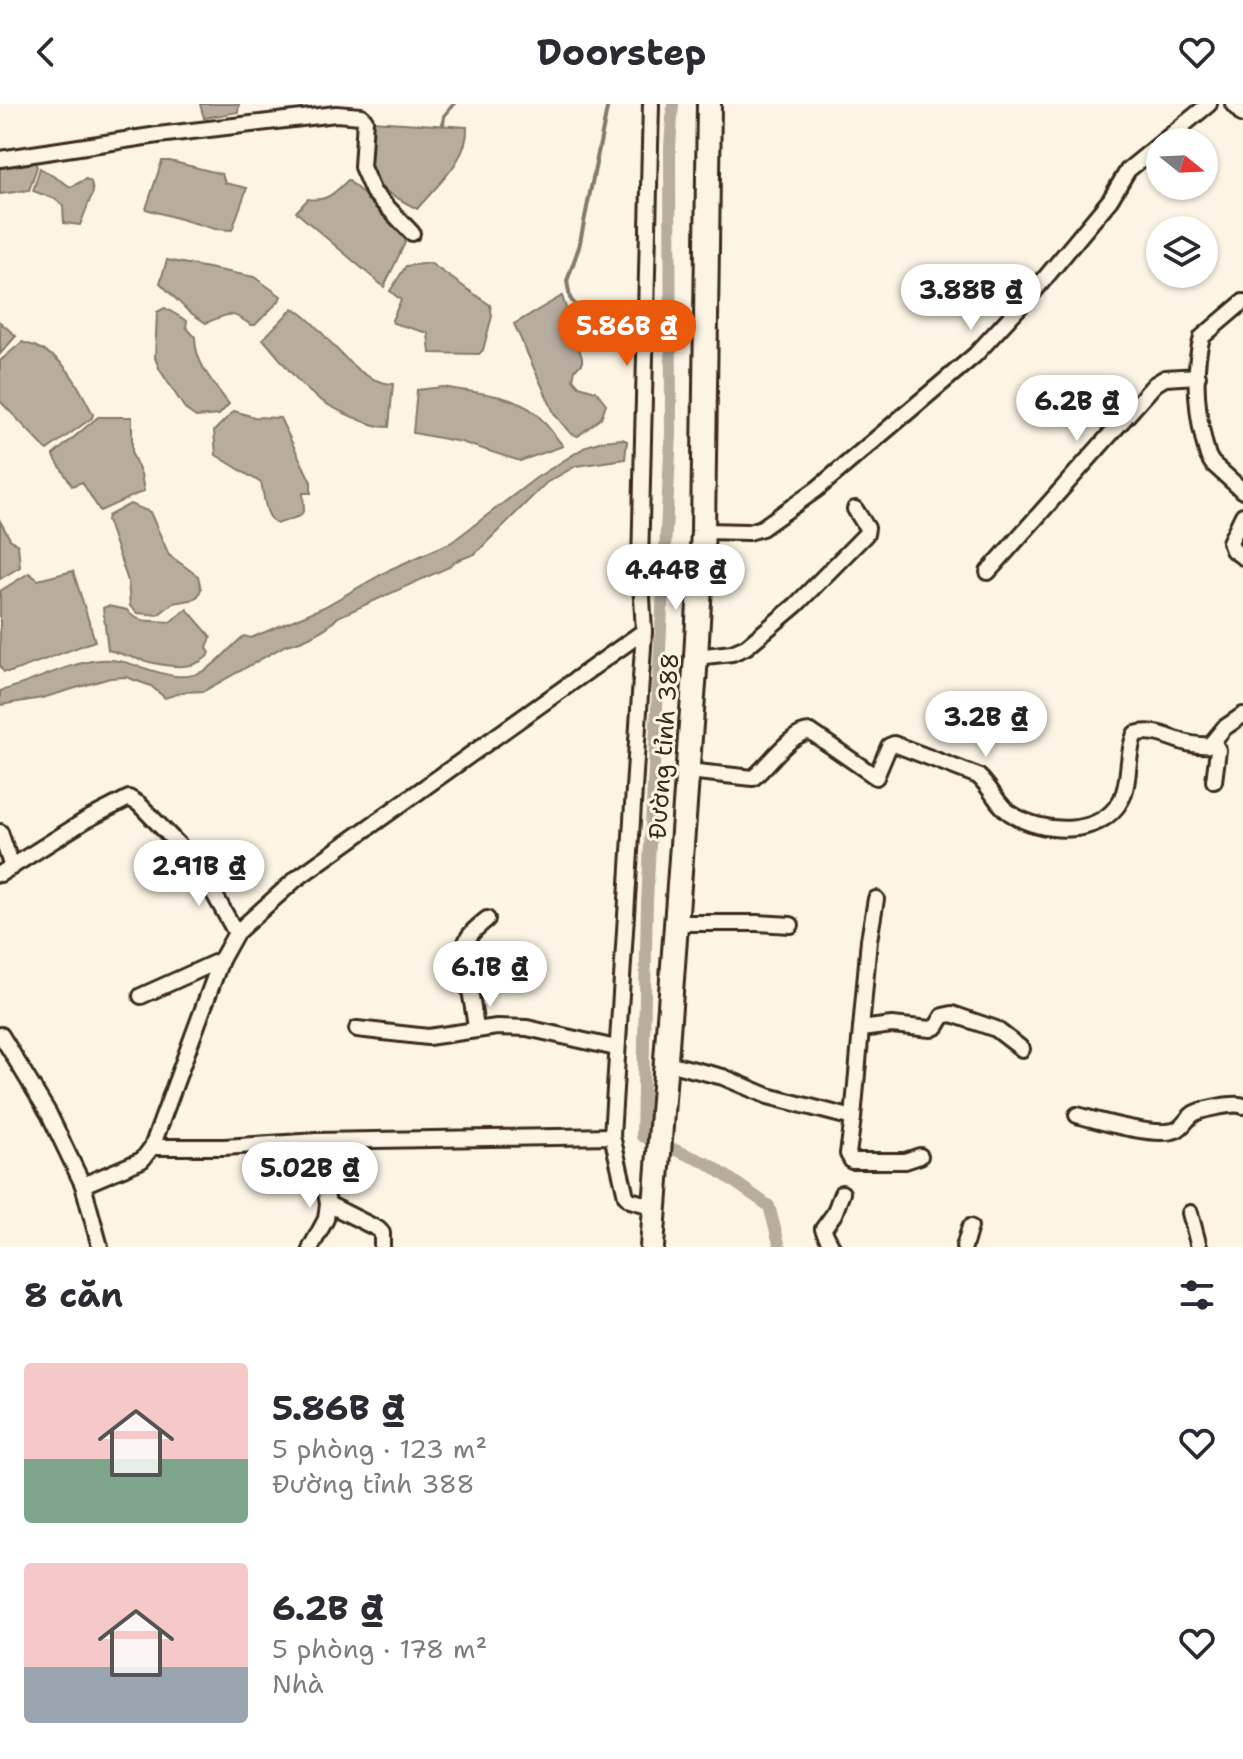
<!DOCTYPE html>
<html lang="vi">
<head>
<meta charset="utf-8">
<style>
	body { margin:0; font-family:"Shantell Sans",sans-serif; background:#f7f7f7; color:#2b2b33; height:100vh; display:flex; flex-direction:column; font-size:30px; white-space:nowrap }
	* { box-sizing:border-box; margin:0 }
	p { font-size:26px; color:#7c7c81 }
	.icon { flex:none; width:44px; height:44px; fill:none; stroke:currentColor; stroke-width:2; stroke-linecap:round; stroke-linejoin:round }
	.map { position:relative; height:1143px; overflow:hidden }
	.details { display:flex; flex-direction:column; background:#fff; flex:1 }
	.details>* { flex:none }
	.needle { width:52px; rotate:108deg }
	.buttons { position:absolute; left:1146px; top:24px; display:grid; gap:16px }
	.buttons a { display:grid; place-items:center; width:72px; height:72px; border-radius:50%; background:#fff; box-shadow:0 2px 6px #0004; font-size:40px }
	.price { position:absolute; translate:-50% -68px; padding:0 18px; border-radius:28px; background:#fff; color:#222; font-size:26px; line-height:52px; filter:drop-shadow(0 2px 4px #0008) }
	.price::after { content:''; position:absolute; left:50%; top:48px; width:24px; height:18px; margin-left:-12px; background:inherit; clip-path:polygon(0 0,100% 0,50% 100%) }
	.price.current { background:#ea580c; color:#fff }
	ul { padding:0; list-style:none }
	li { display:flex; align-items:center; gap:24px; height:200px; padding:0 24px }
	li span { display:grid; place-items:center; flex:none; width:224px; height:160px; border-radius:8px; color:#555 }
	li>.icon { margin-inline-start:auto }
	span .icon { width:96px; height:96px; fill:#fffc; stroke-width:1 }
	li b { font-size:34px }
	h2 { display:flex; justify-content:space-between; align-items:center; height:96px; padding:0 24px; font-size:34px }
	header { display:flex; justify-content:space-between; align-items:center; height:104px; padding:0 24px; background:#fff; font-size:36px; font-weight:700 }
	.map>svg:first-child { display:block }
	.water { fill:#b7ad9e; stroke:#85796b; stroke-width:2 }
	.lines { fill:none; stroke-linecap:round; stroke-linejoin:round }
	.stream { stroke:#85796b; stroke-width:4 }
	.canal { stroke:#b7ad9e; stroke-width:12 }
	.minor-casing { stroke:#3b2a1e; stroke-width:20 }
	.secondary-casing { stroke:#3b2a1e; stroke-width:28 }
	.minor { stroke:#fcf5e5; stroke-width:14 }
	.secondary { stroke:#fcf5e5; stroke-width:22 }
	.labels { text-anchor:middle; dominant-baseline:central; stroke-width:6; stroke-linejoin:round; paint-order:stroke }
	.street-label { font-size:24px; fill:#3b2a1e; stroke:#fcf5e5 }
</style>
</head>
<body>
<header><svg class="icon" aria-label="back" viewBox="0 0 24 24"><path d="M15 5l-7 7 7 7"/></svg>Doorstep<svg class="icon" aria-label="heart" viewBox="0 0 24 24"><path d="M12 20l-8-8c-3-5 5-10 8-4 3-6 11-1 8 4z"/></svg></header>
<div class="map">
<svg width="1243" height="1143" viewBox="0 0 1243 1143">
	<rect width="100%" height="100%" fill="#fcf5e5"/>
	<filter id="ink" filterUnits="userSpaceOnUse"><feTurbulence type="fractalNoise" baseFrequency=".0125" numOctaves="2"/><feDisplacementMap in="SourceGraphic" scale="16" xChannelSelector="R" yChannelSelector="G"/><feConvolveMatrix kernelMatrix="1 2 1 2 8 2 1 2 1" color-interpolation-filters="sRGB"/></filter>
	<g filter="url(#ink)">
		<g class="water">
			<path d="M200,0H239L238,8L204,14Z"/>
			<path d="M371,17L467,23C469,55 436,82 417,105C363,75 366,78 371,17Z"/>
			<path d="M34,56L37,63L29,86L0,90V61Z"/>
			<path d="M162,57H170L222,70L225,79L247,84L232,126L215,125L146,105Z"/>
			<path d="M40,64L71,83L86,75L91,78L93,88L80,121L64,119L63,102L55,95L33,87Z"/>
			<path d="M348,76L364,91L377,97L409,130L384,183L296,108L308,95C328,98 335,88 348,76Z"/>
			<path d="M167,156L254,173L281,192L279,197L255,221H251C230,206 230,209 206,219L188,207L160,179Z"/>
			<path d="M430,159L490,201L492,212L483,246L479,250L430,249L428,229L393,219L392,216L401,196L390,187L406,162Z"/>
			<path d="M562,192L582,254V260L575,265L573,275L579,282L596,287L606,300L601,314L578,332L570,329L555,311L514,220Z"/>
			<path d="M165,204L187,217L186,223L195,233C195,260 214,280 229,300L219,311L196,313L186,306L160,266L155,254L157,208Z"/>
			<path d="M293,204C328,224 349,277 393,280L389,323C375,323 365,318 353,313C302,292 297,273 263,235Z"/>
			<path d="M0,218L16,232L0,250Z"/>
			<path d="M22,238C65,249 74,275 93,310L92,314L47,346L0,297V257Z"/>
			<path d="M443,283C473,289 508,289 534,308C545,317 554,331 563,342L520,357L461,338L413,329L417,286Z"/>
			<path d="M234,307L254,313L280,314L311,378V389H303L304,406L300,412L277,420C264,412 265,393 261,379L216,351L214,327Z"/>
			<path d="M98,313H132V350L141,370L144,387L100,407L82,378L72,382L53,351Z"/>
			<path d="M622,335L627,337L625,355L576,362L546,379L475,450L456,457L449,463L338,513C327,526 302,538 286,541L204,587L184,588L165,594L151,582L126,573L110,574L42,594L0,601V587C33,579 66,559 100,556C137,552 172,587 207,565C220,557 231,542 244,532L251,534L324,503L391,465L452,438L536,374L587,342L602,337Z"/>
			<path d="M130,400L150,408L169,451L198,472L201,485L198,492L191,496L173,499L158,511L137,509L130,502L128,477L107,416L108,412Z"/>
			<path d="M0,417L10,435L18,441L20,463L0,475Z"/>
			<path d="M73,467L95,537L11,568H4L0,563V487L29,469L38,476Z"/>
			<path d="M108,502L127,506C136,520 154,516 170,518L187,505L211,533L207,544L210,549C190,577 134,553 108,546L103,504Z"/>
		</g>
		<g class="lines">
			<g class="stream">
				<path d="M443,21L444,12L454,0"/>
				<path d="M595,229L570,194L567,177L579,143L608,0"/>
			</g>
			<path class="canal" d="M673,0L670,43L671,330L647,799L642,1032L709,1060L769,1102L780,1143"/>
			<defs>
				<g id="minor">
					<path d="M1233,0L1243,11"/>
					<path d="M0,55L158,31L336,10L361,12L365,16L362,63L373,88L412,129"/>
					<path d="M1243,198L1202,233C1192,269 1197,317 1208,352L1212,359L1243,387"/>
					<path d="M1243,411L1230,438L1233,446L1243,453"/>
					<path d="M703,427L749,428L762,424L817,385L975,251L1036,185L1110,96L1128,66L1209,0"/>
					<path d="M988,468L1155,280L1165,274L1198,272"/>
					<path d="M696,553L732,549L746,543L796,501L866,430L867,424L855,405"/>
					<path d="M1214,639L1218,646L1214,677"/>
					<path d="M688,667L753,674C768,662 792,626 811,628L876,673L889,642L894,640L978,672C991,683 997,701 1010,709C1041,730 1100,734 1121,696C1131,677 1126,650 1135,630C1162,622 1179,644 1210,641L1224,624L1243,611"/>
					<path d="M0,728L12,763"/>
					<path d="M0,770L86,716L129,694L139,700L198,761L236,829L221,856L152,1043"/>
					<path d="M677,819H757L791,821"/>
					<path d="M236,829L296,775L644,527"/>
					<path d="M141,892L221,856"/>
					<path d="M357,925L428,933L497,923L527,924L616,944"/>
					<path d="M861,925L892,921L931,925L937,922L943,912L952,910L996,925L1022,945"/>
					<path d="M476,926C475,906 461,850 466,838C470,828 479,822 487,815"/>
					<path d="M1,931L49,1010L83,1081L100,1143"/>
					<path d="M667,959L723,973L768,992L853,1014L848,1050L852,1057H905L920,1052"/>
					<path d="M1077,1011C1099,1017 1156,1034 1176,1026C1184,1023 1187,1013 1195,1009C1203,1005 1236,998 1243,1002"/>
					<path d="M853,1014L869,836L876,795"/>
					<path d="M612,1032L644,527L640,461L651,0"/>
					<path d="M317,1037L328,1100L378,1125L382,1129V1143"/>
					<path d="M83,1081L142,1056L152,1043H224L317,1037L612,1032L626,1092L630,1096L655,1103"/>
					<path d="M1190,1109L1199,1143"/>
					<path d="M311,1143L326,1115L328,1100"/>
					<path d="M832,1143L823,1125L834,1110L842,1089"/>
					<path d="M964,1143L970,1123"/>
				</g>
				<path id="secondary" d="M652,1143L696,553L703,427L709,0"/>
			</defs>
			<use href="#minor" class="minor-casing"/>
			<use href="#secondary" class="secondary-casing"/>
			<use href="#minor" class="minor"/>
			<use href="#secondary" class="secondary"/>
		</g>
	</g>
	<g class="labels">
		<g class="street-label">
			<text transform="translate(664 642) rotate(-86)">Đường tỉnh 388</text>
		</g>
	</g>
</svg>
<div class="buttons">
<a><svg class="needle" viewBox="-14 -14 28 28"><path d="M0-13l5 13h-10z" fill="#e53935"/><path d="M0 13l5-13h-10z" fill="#7c7c81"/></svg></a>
<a><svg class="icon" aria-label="layers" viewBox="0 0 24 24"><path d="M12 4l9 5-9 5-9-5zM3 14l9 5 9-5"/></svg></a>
</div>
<b class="price" style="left:971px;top:228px">3.88B ₫</b>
<b class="price current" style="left:627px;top:264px">5.86B ₫</b>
<b class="price" style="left:1077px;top:339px">6.2B ₫</b>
<b class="price" style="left:676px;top:508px">4.44B ₫</b>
<b class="price" style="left:986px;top:655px">3.2B ₫</b>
<b class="price" style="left:199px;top:804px">2.91B ₫</b>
<b class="price" style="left:490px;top:905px">6.1B ₫</b>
<b class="price" style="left:310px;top:1106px">5.02B ₫</b>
</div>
<section class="details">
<h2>8 căn<svg class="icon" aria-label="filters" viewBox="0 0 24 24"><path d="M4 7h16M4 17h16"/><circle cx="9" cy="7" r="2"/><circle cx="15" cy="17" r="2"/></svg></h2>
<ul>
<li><span style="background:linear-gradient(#f6c9c9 60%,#7fa58c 0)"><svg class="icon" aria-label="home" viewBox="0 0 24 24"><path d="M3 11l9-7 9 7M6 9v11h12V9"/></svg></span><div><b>5.86B ₫</b><p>5 phòng · 123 m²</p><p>Đường tỉnh 388</p></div><svg class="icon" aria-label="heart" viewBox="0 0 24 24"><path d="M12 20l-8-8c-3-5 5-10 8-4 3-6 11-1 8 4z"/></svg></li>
<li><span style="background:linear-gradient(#f6c9c9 65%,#9aa5b1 0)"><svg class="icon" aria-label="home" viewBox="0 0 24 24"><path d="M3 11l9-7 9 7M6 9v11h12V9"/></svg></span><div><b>6.2B ₫</b><p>5 phòng · 178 m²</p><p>Nhà</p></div><svg class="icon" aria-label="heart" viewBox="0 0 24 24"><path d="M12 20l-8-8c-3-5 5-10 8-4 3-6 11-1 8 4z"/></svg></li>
</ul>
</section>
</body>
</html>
